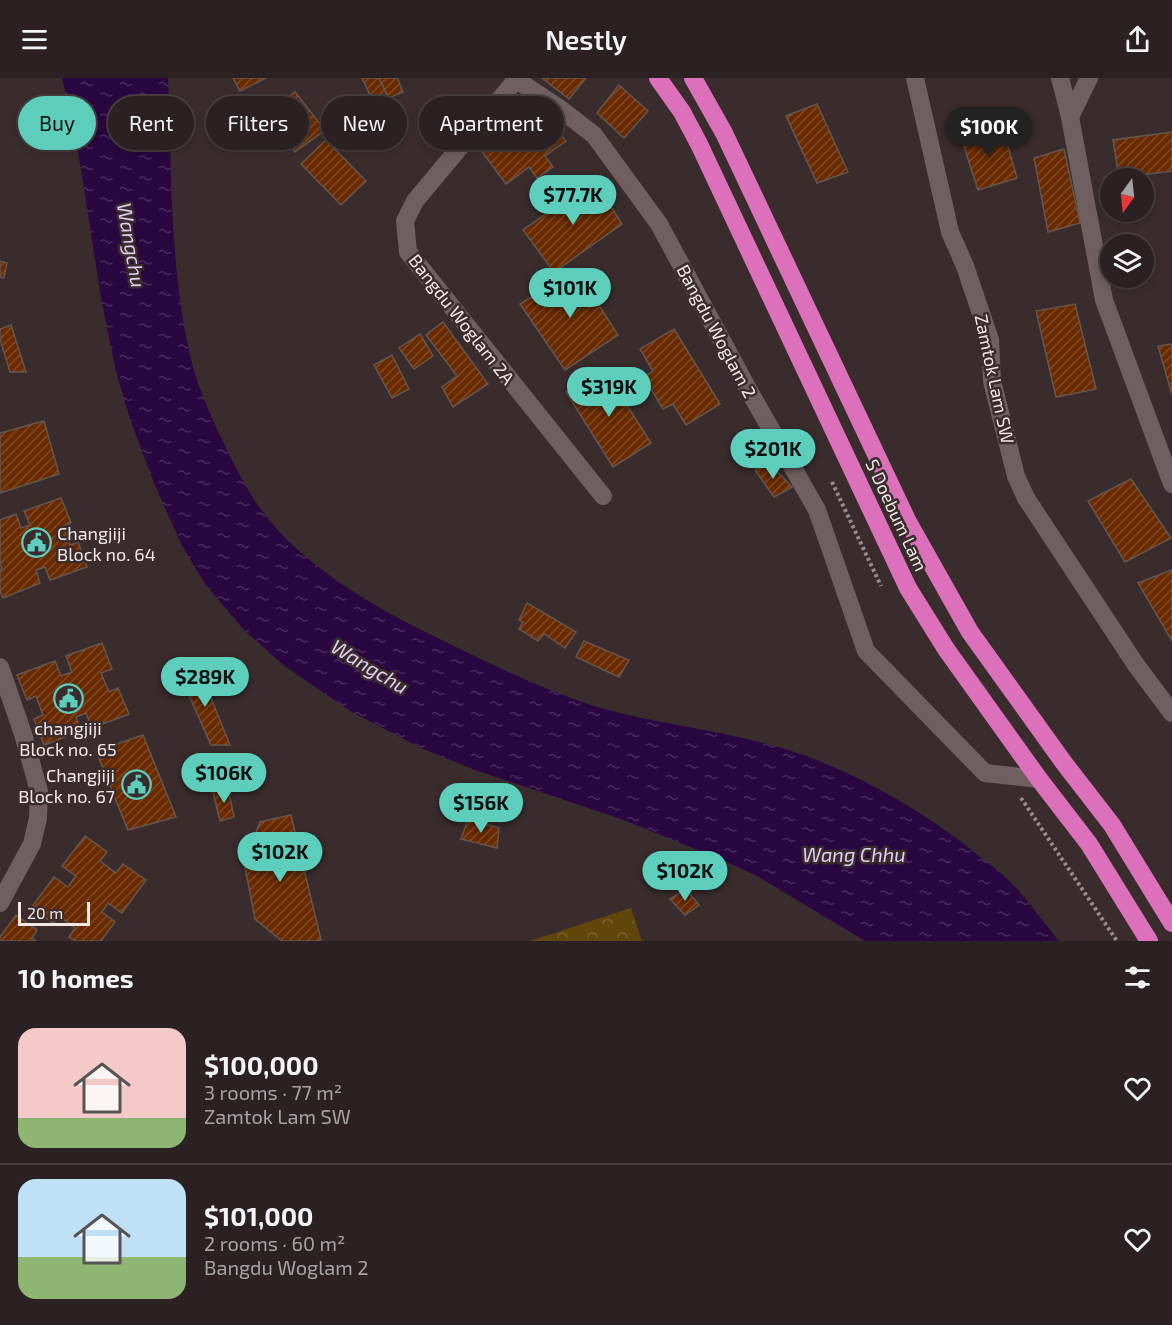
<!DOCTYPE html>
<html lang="en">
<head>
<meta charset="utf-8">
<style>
	body { margin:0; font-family:"Exo 2",sans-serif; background:#382e2f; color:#f1f3f6; height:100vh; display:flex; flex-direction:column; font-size:22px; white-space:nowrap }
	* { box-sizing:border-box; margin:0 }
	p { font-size:20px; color:#a6a3a5 }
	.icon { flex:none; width:33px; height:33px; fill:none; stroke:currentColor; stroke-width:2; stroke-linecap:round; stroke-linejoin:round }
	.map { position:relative; height:863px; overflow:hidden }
	.side { display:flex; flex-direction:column; background:#2c2122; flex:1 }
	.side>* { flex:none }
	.banner { position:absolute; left:18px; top:18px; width:600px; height:54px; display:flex; gap:12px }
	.needle { width:39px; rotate:195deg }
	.tools { position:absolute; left:1100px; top:90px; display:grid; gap:12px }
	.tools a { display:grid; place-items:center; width:54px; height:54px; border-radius:50%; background:#2c2122; box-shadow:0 3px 9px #0003,0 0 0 2px #483e40; font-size:30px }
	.scale { position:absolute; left:18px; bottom:15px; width:72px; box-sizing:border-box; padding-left:6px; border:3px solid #f1e7e7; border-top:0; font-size:16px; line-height:21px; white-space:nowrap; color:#f1e7e7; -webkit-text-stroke:4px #3a2c2d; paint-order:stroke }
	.price { position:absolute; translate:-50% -51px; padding:0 14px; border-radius:21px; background:#5ccebb; color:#111; font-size:20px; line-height:39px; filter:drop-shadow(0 2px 3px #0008) }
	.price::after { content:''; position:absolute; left:50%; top:36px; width:18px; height:14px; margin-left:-9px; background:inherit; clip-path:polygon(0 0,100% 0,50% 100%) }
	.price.selected { background:#222; color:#fff }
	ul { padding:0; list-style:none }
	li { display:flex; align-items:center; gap:18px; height:150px; padding:0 18px }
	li+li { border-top:2px solid #483e40 }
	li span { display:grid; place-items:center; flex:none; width:168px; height:120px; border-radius:18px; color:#555 }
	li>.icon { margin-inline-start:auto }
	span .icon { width:72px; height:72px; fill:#fffc; stroke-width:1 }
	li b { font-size:26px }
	h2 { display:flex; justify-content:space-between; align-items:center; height:72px; padding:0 18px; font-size:26px }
	.tag { padding:0 21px; border-radius:27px; background:#2c2122; box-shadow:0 3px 9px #0003,0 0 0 2px #483e40; font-size:21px; line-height:54px }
	.tag.selected { background:#5ccebb; color:#111 }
	header { display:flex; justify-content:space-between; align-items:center; height:78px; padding:0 18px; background:#2c2122; font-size:27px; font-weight:600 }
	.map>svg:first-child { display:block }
	.park { fill:url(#park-crowns) }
	.water { fill:url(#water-ripples) }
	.building { fill:url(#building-hatch); stroke:#64564f; stroke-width:1.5 }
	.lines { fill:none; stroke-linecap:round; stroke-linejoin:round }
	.path { stroke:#988c8d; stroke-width:4; stroke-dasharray:3 3; stroke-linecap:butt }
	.minor { stroke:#6f5f60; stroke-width:18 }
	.highway { stroke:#dc70ba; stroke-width:18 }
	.labels { text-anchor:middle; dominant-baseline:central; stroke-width:5; stroke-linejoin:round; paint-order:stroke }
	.street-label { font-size:18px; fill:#f1e7e7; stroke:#3a2c2d }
	.poi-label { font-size:18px; fill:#f1e7e7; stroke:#3a2c2d; text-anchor:start }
	.water-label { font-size:20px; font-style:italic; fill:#e0cef3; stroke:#3a2c2d }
</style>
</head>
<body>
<header><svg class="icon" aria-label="menu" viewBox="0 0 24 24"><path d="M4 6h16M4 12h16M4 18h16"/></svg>Nestly<svg class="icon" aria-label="share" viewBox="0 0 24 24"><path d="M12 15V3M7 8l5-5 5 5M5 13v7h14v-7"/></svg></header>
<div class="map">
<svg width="1172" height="863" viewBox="0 0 1172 863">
	<defs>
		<pattern id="park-crowns" width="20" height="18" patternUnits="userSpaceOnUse" patternTransform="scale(1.5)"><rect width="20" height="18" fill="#61460a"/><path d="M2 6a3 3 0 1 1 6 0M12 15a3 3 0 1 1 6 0" fill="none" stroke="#78612e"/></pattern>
		<pattern id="water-ripples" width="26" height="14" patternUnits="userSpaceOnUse" patternTransform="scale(1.5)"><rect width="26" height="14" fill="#2a0741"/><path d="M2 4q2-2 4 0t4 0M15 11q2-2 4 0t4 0" fill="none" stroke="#492b5c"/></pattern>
		<pattern id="building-hatch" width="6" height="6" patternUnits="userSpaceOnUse" patternTransform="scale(1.5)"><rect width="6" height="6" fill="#692a00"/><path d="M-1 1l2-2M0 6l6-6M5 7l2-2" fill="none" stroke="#7f4925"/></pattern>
	</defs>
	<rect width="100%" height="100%" fill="#3a2c2d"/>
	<path class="park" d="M631,830L642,863H530Z"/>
	<path class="water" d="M62,0H168C172,96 169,195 193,289C200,313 210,337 221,359C230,378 239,397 250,415C294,488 383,534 458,570C501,591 545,612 591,627C666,650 746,653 819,683C874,705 921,733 968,769C984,782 1002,794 1015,809C1031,826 1044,845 1059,863H865L757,798L720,781L621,741L475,692L421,670L350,633L282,586L244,552L205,506L182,468L154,405L131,344L116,294L101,220L77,67Z"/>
	<g class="building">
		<path d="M233,0H266L240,13Z"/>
		<path d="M362,0H379L387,17L373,23Z"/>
		<path d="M379,0H397L403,14L389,20Z"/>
		<path d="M542,0H586L569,21Z"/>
		<path d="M619,7L648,33L624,60L597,35Z"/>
		<path d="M295,14L325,52L295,74L266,36Z"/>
		<path d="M534,19L566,63L545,78L553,89L537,100L529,89L506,106L474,63Z"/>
		<path d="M817,26L848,94L817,105L786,38Z"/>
		<path d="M258,37L263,47L249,54L254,61L242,68L233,50Z"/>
		<path d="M1003,50L1017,100L978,112L961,59Z"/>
		<path d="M1172,54V93L1119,100L1113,62Z"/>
		<path d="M326,62L366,103L341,127L301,86Z"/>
		<path d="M1064,71L1080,145L1048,154L1034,80Z"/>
		<path d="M594,102L622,146L554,194L523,152Z"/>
		<path d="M0,183L7,185L4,200L0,199Z"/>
		<path d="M576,191L618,257L565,292L520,226Z"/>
		<path d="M1075,226L1096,311L1056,319L1036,233Z"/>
		<path d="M443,244L488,306L453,329L442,309L457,298L426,257Z"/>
		<path d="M11,247L26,294H10L0,261V251Z"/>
		<path d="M674,251L720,326L686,347L673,326L663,331L644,299L653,293L640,271Z"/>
		<path d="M420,256L433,278L414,291L399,270Z"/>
		<path d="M1172,266V317L1158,268Z"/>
		<path d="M392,277L409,311L392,320L374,287Z"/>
		<path d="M604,291L651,365L613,389L566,314Z"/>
		<path d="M44,343L59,396L0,415V355Z"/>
		<path d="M769,385L792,409L774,419L755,392Z"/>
		<path d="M1131,401L1171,460L1125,484L1088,423Z"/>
		<path d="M61,420L71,445L63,448L70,467L78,464L87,489L50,502L45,489L36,492L40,505L3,520L0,513V492L2,491L0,485V442L16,436L21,450L30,447L24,433Z"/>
		<path d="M1172,492V563L1138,505Z"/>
		<path d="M527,525L576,554L565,570L544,556L538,563L519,551L523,544L519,542Z"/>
		<path d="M584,563L629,582L619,599L576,579Z"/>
		<path d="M102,565L112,591L101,595L109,614L118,610L129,636L92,650L86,635L76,639L81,653L44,667L34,641L43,637L36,618L27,622L17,597L55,583L61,598L72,594L66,578Z"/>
		<path d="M225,580L223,603L215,605L214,607L206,583Z"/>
		<path d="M200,593L230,667H211L180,597Z"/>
		<path d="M143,657L176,739L128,752L96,673Z"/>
		<path d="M228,710L234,739L220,743L213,714Z"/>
		<path d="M476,721L501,730L500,744L472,737Z"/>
		<path d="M291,737L321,862L317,863H282L255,841L244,784L260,744Z"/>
		<path d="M468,741L499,750L497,770L461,761Z"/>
		<path d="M85,758L107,774L100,783L116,795L123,786L146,802L122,835L108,825L102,834L115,844L101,863H75L69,859L75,850L59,838L53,845L31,830L54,799L68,809L76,798L62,788Z"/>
		<path d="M686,811L699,827L685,837L670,821Z"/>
		<path d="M16,837L37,852L32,860L36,863H0V859Z"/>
	</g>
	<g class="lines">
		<g class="path">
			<path d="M832,404L881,508"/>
			<path d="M1021,720L1117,863"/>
		</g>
		<g class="minor">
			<path d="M514,0L559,30L594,57L659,146L748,311L817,432L866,573L985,695L1039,701"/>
			<path d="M915,0L950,154L965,188L990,262L992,303L995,315L1016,398L1026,420L1136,587L1172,635"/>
			<path d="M1060,0L1070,39L1104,222L1172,406"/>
			<path d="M516,2L415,123L405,143L408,174L603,418"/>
			<path d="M1070,39L1089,0"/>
			<path d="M0,589L23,656L39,713L38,740L32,766L0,825"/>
		</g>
		<g class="highway">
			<path d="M658,0L682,34L699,66L908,510L946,571L1039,701L1089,766L1149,863"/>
			<path d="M693,0L724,55L908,444L970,554L1064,685L1112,747L1172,845"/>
		</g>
	</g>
	<defs>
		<symbol id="civic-ring" viewBox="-11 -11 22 22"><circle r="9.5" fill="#3a2c2d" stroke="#5ccebb" stroke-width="1.5"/><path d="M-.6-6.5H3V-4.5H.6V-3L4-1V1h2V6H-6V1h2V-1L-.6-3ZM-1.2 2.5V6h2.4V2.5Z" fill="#5ccebb"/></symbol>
	</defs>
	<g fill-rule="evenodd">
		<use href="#civic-ring" x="20" y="448" width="33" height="33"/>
		<use href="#civic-ring" x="52" y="604" width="33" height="33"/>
		<use href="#civic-ring" x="120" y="690" width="33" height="33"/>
	</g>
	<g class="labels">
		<g class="street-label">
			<text transform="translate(462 241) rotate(52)">Bangdu Woglam 2A</text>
			<text transform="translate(717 253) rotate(62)">Bangdu Woglam 2</text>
			<text transform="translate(995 301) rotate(78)">Zamtok Lam SW</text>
			<text transform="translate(897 437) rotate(65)">S Doebum Lam</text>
		</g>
		<g class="poi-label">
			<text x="57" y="455">Changjiji<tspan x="57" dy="21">Block no. 64</tspan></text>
			<text x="68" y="650" text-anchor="middle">changjiji<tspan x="68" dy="21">Block no. 65</tspan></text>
			<text x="115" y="697" text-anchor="end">Changjiji<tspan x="115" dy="21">Block no. 67</tspan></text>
		</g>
		<g class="water-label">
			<text transform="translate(132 167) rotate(80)">Wangchu</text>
			<text transform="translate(370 588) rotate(31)">Wangchu</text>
			<text x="854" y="776">Wang Chhu</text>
		</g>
	</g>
</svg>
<div class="tools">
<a><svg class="needle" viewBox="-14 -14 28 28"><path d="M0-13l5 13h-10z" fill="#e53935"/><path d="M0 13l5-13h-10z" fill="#a6a3a5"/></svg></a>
<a><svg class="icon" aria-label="layers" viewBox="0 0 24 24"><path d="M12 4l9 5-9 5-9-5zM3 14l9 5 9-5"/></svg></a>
</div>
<div class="scale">20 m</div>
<b class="price selected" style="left:989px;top:80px">$100K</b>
<b class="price" style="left:573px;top:148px">$77.7K</b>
<b class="price" style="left:570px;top:241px">$101K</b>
<b class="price" style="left:609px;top:340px">$319K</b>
<b class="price" style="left:773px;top:402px">$201K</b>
<b class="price" style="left:205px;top:630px">$289K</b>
<b class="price" style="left:224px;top:726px">$106K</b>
<b class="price" style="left:481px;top:756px">$156K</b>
<b class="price" style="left:280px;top:805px">$102K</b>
<b class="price" style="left:685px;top:824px">$102K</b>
<div class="banner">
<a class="tag selected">Buy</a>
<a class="tag">Rent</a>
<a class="tag">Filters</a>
<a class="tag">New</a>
<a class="tag">Apartment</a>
</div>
</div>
<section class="side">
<h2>10 homes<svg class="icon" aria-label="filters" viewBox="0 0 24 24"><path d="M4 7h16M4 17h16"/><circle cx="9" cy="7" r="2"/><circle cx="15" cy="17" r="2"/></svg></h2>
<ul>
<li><span style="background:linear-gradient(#f6c9c9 75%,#8fb573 0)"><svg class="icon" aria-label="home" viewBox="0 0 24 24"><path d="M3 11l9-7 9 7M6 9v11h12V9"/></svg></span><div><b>$100,000</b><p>3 rooms · 77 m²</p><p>Zamtok Lam SW</p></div><svg class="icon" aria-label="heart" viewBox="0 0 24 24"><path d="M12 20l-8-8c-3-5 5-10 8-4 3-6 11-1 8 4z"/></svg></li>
<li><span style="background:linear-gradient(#bfe0f5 65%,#8fb573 0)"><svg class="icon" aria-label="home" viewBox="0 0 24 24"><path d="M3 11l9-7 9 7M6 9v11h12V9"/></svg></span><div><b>$101,000</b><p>2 rooms · 60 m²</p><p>Bangdu Woglam 2</p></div><svg class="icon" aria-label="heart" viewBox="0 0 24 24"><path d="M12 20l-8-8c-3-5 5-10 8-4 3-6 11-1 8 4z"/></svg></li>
</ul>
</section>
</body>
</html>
